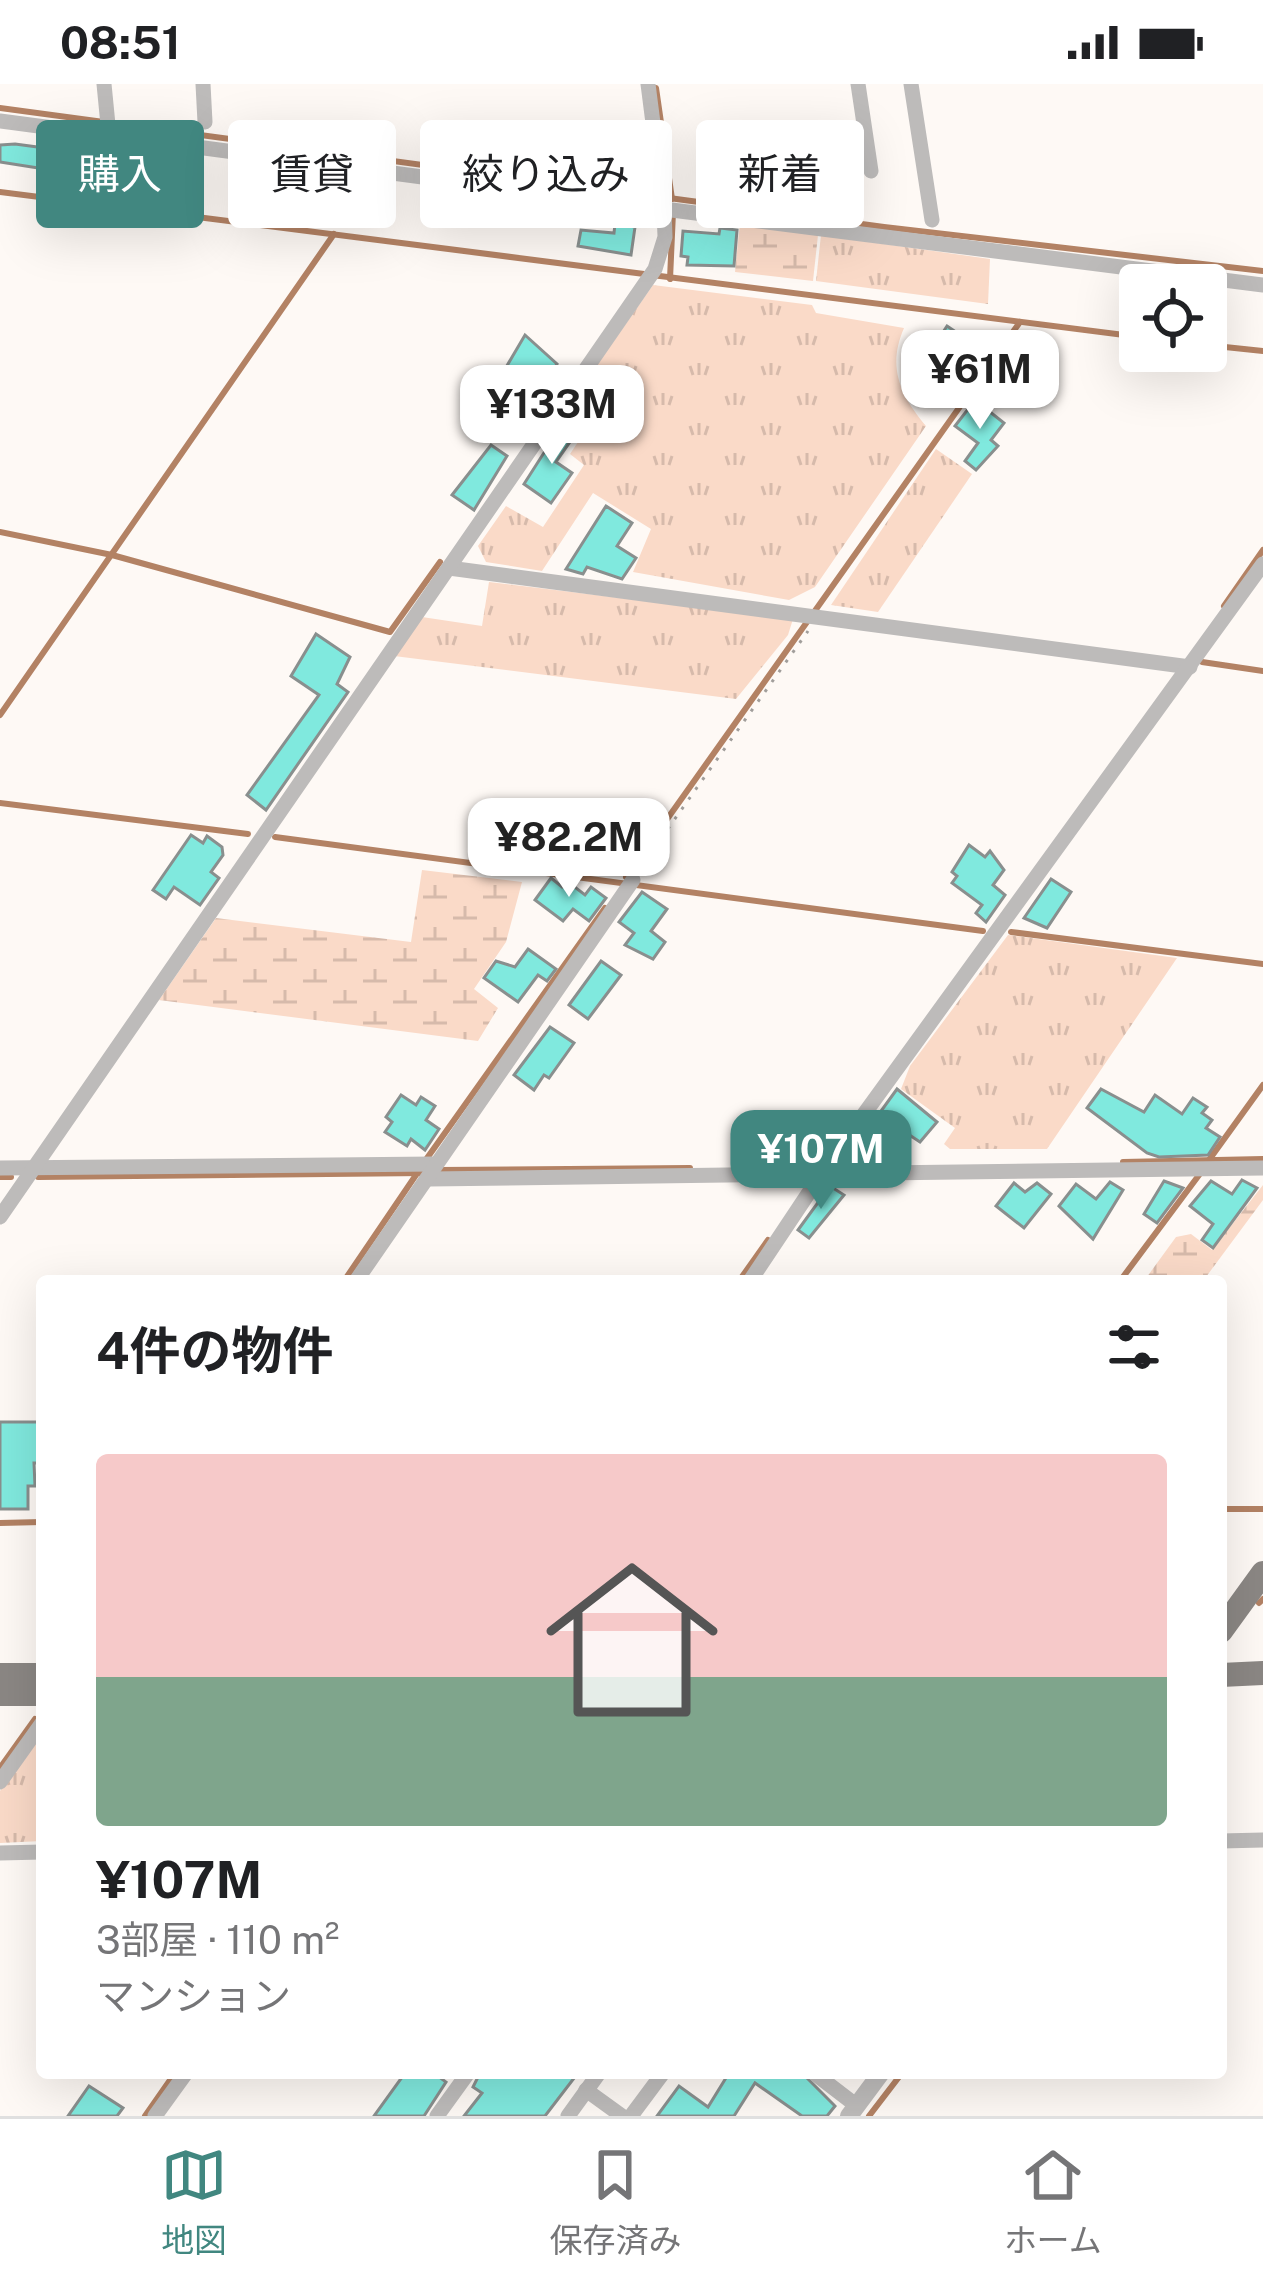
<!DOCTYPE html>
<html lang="ja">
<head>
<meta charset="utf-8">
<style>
	body { margin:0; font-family:"Public Sans","Noto Sans JP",sans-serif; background:#f6f6f6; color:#202124; height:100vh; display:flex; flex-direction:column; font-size:45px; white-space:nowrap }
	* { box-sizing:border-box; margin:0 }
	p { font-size:39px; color:#757577 }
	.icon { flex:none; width:66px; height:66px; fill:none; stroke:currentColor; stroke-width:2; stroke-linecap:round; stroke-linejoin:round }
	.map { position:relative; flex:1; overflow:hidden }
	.drawer { position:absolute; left:36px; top:1191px; width:1191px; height:804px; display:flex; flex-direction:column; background:#fff; border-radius:12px; box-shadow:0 12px 48px #0002 }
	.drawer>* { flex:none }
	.top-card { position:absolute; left:36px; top:36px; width:1191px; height:108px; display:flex; gap:24px }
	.controls { position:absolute; left:1119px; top:180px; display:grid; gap:24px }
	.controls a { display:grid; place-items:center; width:108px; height:108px; border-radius:12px; background:#fff; box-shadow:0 12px 48px #0002; font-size:60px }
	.price { position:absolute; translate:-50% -102px; padding:0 27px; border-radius:24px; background:#fff; color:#222; font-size:39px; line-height:78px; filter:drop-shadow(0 3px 6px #0008) }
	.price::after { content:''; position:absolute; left:50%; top:72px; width:36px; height:27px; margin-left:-18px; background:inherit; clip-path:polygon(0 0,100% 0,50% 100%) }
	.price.selected { background:#418780; color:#fff }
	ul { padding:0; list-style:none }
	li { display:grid; align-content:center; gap:24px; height:636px; padding:0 60px }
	li span { display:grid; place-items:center; height:372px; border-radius:12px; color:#555 }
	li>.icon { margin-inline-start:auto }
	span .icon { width:216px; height:216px; fill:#fffc; stroke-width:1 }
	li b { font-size:51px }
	h2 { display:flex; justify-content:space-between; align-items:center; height:144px; padding:0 60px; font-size:51px }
	.chip { padding:0 42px; border-radius:12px; background:#fff; box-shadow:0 12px 48px #0002; font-size:42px; line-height:108px }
	.chip.selected { background:#418780; color:#fff }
	.status { display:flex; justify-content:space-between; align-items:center; height:84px; padding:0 60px; background:#fff; direction:ltr }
	.status svg { height:33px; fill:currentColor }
	.dock { display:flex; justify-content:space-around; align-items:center; height:168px; border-top:3px solid #e0e0e0; background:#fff; font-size:33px; color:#757577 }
	.dock a { display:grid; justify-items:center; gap:6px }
	.dock .selected { color:#418780 }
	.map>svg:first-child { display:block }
	.grass { fill:url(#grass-tufts) }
	.wetland { fill:url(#wetland-marsh) }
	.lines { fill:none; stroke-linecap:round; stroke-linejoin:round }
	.stream { stroke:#b38264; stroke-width:6 }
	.building { fill:#80e9de; stroke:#898f8e; stroke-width:3 }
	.path { stroke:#a19e9b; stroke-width:3; stroke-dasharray:3 9; stroke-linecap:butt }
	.minor { stroke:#bdbbba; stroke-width:15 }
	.tertiary { stroke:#bdbbba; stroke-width:18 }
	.primary { stroke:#8b8784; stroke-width:24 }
</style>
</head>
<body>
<div class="status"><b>08:51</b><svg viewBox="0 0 49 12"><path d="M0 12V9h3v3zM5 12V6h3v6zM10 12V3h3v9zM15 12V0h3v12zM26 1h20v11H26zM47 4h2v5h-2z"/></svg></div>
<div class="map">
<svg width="1263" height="2032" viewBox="0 0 1263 2032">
	<defs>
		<pattern id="grass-tufts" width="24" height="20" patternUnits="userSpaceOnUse" patternTransform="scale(3)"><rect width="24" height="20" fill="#fadac8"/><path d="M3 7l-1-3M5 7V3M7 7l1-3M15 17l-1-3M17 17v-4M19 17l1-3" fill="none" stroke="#d6baab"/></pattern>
		<pattern id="wetland-marsh" width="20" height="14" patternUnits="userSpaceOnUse" patternTransform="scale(3)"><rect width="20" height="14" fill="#fadac8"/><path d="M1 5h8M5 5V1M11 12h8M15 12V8" fill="none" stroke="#d6baab"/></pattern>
	</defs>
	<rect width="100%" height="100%" fill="#fef9f5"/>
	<g class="grass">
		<path d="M821,151L990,175L988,220L816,197Z"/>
		<path d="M653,201L812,221L816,229L904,244C887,283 900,311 926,342L815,503L789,516L633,488L651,445L593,409L542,487L486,478L478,462L506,422L543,443L584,381L570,370L584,349L561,332Z"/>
		<path d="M936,365L972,390L878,528L831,521Z"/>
		<path d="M489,498L793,535L788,551L736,615L394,572L422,533L482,542Z"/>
		<path d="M1008,851L1177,874L1047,1065H950L944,1060L955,1044L901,1005L910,982Z"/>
		<path d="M42,1648V1757L0,1759V1707Z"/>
	</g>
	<g class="wetland">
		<path d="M740,139L818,151L813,197L735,188Z"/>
		<path d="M422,786L522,798L506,858L474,905L498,924L478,957L159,916L216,834L411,858Z"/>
		<path d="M1263,1101V1116L1203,1197H1144L1176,1153L1191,1150L1212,1166Z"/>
	</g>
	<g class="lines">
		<g class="stream">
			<path d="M656,4L672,115"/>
			<path d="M0,24L884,143L1263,187"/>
			<path d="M0,108L1140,253"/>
			<path d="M670,195L673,128"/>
			<path d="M1206,261L1263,267"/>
			<path d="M0,448L112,471L390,548L440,478"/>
			<path d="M1224,522L1263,466"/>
			<path d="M1202,578L1263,587"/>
			<path d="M0,631L334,150"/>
			<path d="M0,719L248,750"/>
			<path d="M275,753L983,847"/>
			<path d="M626,793L1020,238"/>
			<path d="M1011,848L1263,880"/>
			<path d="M1209,1076L1263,1001"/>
			<path d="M425,1077L605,824"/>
			<path d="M1123,1078L1263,1075"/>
			<path d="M439,1086L690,1084"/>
			<path d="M0,1093H11"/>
			<path d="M38,1093L426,1089"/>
			<path d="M344,1197L418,1088"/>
			<path d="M739,1197L768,1156"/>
			<path d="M1120,1197L1202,1087"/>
			<path d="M1221,1425H1263"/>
			<path d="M0,1439L42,1438"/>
			<path d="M1259,1519L1263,1515"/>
			<path d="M0,1684L35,1635"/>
			<path d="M145,2032L175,1989"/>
			<path d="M869,2032L902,1989"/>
		</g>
	</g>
	<g class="building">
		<path d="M606,42H641L648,97L627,98L626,76L607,77Z"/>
		<path d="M15,60L105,72L102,88L95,93L66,88L65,94L50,91L51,86L0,78V61Z"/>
		<path d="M615,140L635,143L631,171L578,162L581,146L614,149Z"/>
		<path d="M720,144L737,146L734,182L687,181L688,173L681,172L683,147L719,150Z"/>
		<path d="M947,242L972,259L958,284L972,294L956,316L943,306L949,298L923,279Z"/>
		<path d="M525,251L557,280L540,306L551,314L528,348L504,332L519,311L498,297Z"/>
		<path d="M975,316L1004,339L991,356L998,362L976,386L965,377L978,359L955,342Z"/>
		<path d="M563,339L577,348L556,378L572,389L551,419L524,400Z"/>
		<path d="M491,361L507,372L474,426L452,411Z"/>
		<path d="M606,422L632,439L617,462L636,474L622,495L587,483L583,490L566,485Z"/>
		<path d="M316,550L350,573L337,600L348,608L266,726L247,711L319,611L291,592Z"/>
		<path d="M191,751L203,759L207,752L222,763L223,771L211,788L219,794L200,821L174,803L166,815L153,806Z"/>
		<path d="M969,761L985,773L990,767L1004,786L993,801L1005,811L986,838L976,829L982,821L952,799L957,792L952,788Z"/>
		<path d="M551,794L562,803L567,797L585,811L591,803L606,814L589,837L573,825L563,837L535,816Z"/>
		<path d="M1051,795L1071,808L1047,844L1024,834Z"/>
		<path d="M642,808L667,825L651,847L665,858L653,875L625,861L634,849L619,838Z"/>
		<path d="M528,865L556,885L547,897L538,891L518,918L484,894L496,877L515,883Z"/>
		<path d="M601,877L621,891L588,935L569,921Z"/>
		<path d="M550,943L574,959L549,994L544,991L534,1006L514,991Z"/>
		<path d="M897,1005L937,1038L920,1058L911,1052L898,1069L868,1045Z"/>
		<path d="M1101,1005L1144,1028L1155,1011L1182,1030L1193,1014L1207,1023L1202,1029L1212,1036L1206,1044L1220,1053L1208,1071L1159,1073L1147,1069L1087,1024Z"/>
		<path d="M401,1011L416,1021L421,1013L435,1022L426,1036L439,1045L425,1066L411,1055L407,1062L385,1048L392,1038L386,1033Z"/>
		<path d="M1242,1096L1257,1104L1213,1164L1202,1156L1213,1140L1190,1122L1211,1097L1232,1110Z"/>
		<path d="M1164,1097L1183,1104L1157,1139L1144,1130Z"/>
		<path d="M1110,1098L1123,1106L1093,1155L1059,1122L1076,1100L1096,1115Z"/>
		<path d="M1014,1099L1025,1108L1037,1099L1051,1110L1024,1144L996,1122Z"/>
		<path d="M830,1102L844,1111L809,1154L798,1146Z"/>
		<path d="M0,1338H42V1379H34L35,1402H28V1425H0Z"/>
		<path d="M405,1989H434L446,1998L424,2032H374Z"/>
		<path d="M480,1989H578L545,2032H464L482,2009L473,2003Z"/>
		<path d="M729,1989H802L835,2022L827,2032H802L755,1999L734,2032H657L679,2002L708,2023Z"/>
		<path d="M89,2002L123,2024L117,2032H68Z"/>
	</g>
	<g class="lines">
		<path class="path" d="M640,784L808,547"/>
		<g class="minor">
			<path d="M104,0L109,51"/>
			<path d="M203,0L205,38"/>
			<path d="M858,0L871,87"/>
			<path d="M911,0L932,136"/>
			<path d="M0,37L664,125L648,0"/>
			<path d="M449,484L1190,583"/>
			<path d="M0,1084L434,1080"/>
			<path d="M429,1095L1263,1084"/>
			<path d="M0,1133L655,185L665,153L664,125L1263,201"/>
			<path d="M356,1197L633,796"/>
			<path d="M750,1197L830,1077L1263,480"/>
			<path d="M0,1698L42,1639"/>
			<path d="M1221,1757L1263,1756"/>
			<path d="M0,1769L42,1768"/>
			<path d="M814,1989L857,2022"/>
			<path d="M586,2006L622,2032"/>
			<path d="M155,2032L186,1989"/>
			<path d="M437,2032L468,1989"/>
			<path d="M568,2032L599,1989"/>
			<path d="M631,2032L663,1989"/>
		</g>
		<path class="tertiary" d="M849,2032L881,1989"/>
		<g class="primary">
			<path d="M1221,1547L1263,1489"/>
			<path d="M0,1591H42"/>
			<path d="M1221,1591L1263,1589"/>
			<path d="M0,1610H42"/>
		</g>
	</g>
</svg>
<div class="controls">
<a><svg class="icon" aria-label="locate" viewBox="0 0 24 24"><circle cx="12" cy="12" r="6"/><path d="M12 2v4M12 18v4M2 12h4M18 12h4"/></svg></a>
</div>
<b class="price" style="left:980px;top:348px">¥61M</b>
<b class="price" style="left:552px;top:383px">¥133M</b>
<b class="price" style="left:569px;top:816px">¥82.2M</b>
<b class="price selected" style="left:821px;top:1128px">¥107M</b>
<div class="top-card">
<a class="chip selected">購入</a>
<a class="chip">賃貸</a>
<a class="chip">絞り込み</a>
<a class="chip">新着</a>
</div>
<section class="drawer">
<h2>4件の物件<svg class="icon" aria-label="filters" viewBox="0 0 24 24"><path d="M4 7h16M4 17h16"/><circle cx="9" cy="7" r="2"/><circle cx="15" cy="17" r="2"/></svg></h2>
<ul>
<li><span style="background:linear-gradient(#f6c9c9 60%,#7fa58c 0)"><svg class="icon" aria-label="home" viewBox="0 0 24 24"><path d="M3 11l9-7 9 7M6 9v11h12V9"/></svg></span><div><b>¥107M</b><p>3部屋 · 110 m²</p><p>マンション</p></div></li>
</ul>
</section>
</div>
<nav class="dock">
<a class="selected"><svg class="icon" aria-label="map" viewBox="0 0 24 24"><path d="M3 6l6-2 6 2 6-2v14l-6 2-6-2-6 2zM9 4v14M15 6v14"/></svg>地図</a>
<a><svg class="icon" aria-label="saved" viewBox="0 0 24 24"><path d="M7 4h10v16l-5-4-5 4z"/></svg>保存済み</a>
<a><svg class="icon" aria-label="home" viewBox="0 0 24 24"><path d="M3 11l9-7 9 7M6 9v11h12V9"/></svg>ホーム</a>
</nav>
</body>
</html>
